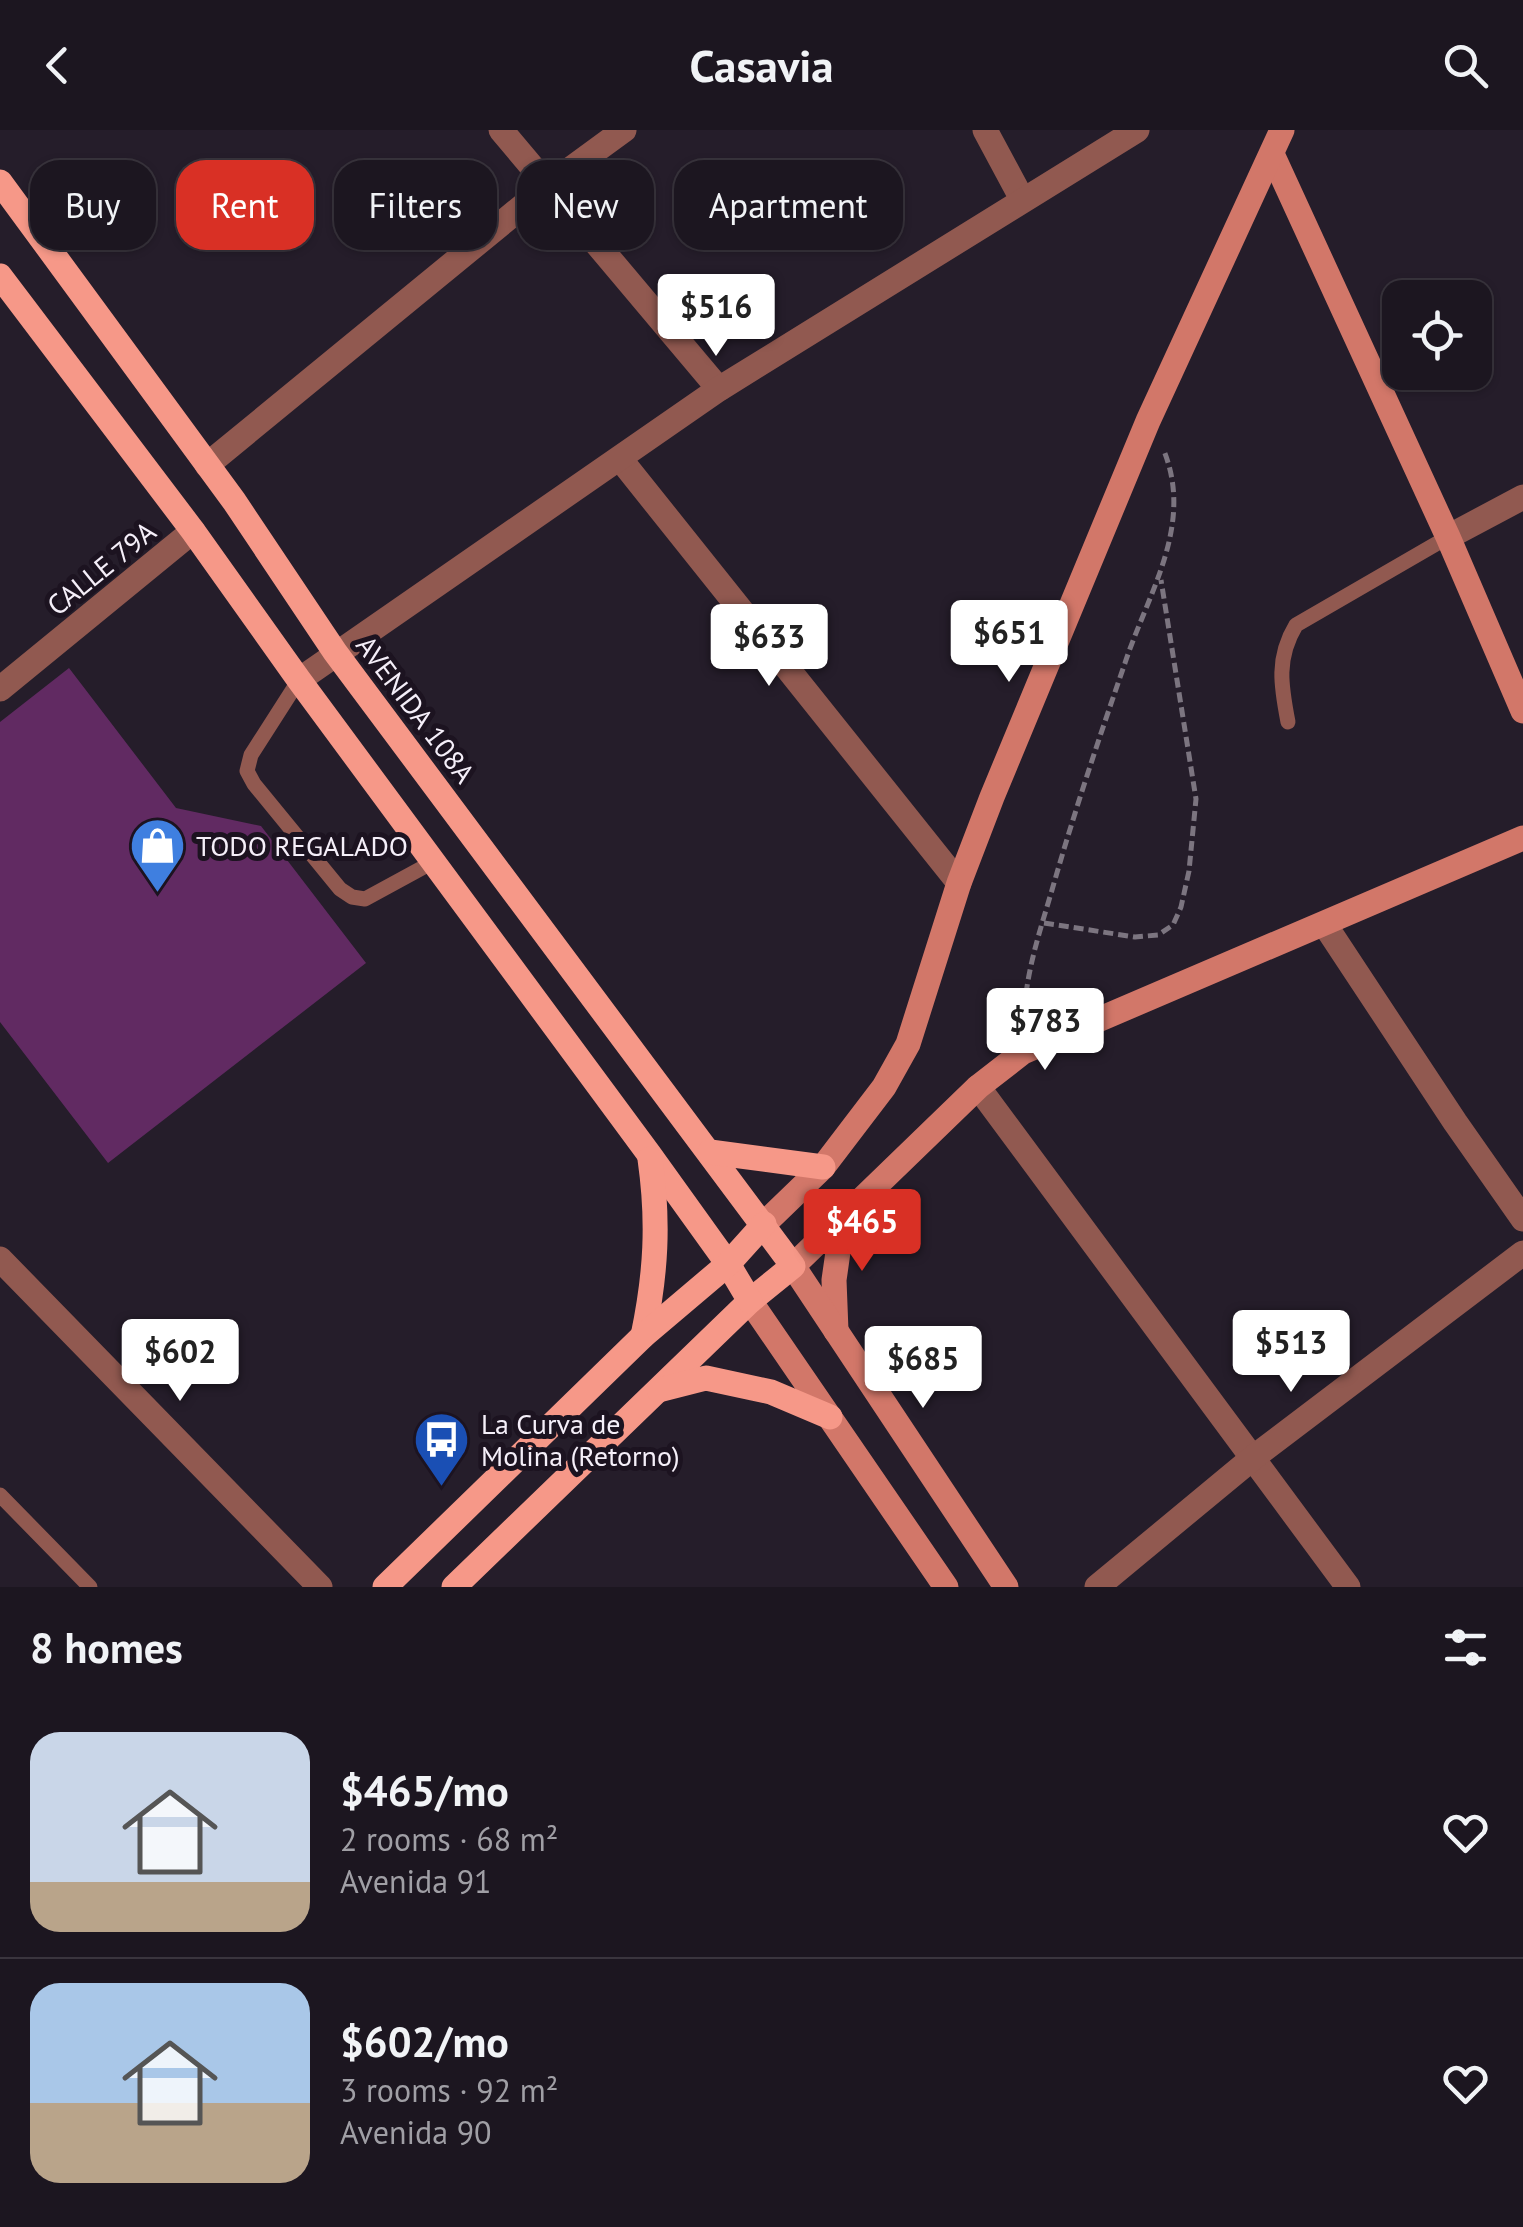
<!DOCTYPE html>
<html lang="en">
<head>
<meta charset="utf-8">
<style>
	body { margin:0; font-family:"PT Sans",sans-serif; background:#251f29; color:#f1f3f6; height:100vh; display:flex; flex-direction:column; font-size:38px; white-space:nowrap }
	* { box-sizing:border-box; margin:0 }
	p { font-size:32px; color:#a09fa5 }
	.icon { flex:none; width:55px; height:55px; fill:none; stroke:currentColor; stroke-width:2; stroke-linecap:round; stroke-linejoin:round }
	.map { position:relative; height:1457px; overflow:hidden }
	.panel { display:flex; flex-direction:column; background:#1c1620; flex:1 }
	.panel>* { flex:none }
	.top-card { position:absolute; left:30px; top:30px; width:1000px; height:90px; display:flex; gap:20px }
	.tools { position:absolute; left:1382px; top:150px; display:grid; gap:20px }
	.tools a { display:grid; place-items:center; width:110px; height:110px; border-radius:20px; background:#1c1620; box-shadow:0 2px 8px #0004,0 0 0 2px #3a353e; font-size:50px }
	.price { position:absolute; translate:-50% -85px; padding:0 22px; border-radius:10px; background:#fff; color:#222; font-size:32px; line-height:65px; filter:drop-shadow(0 2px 5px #0008) }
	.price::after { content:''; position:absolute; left:50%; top:60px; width:30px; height:22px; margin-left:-15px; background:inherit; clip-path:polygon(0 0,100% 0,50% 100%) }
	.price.selected { background:#d93025; color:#fff }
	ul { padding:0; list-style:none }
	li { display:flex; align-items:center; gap:30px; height:250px; padding:0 30px }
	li+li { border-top:2px solid #3a353e }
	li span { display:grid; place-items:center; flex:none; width:280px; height:200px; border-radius:30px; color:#555 }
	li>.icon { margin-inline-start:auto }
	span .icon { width:120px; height:120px; fill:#fffc; stroke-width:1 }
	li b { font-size:42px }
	h2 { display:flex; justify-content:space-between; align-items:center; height:120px; padding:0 30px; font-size:42px }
	.chip { padding:0 35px; border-radius:30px; background:#1c1620; box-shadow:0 2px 8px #0004,0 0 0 2px #3a353e; font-size:35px; line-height:90px }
	.chip.selected { background:#d93025; color:#fff }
	header { display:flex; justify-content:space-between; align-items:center; height:130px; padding:0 30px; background:#1c1620; font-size:45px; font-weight:800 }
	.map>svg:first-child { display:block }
	.building { fill:#612a62 }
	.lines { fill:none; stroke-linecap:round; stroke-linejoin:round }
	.path { stroke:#7c7580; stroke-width:5; stroke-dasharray:10 5; stroke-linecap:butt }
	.lane { stroke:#915950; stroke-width:15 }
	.street { stroke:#915950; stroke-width:25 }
	.secondary { stroke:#d27769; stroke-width:25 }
	.primary { stroke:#f69888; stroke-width:25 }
	.labels { text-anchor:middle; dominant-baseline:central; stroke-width:10; stroke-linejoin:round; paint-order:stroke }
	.street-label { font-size:28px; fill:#f5eff9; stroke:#1c1320 }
	.poi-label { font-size:28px; fill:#f5eff9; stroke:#1c1320; text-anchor:start }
</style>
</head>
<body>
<header><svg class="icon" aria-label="back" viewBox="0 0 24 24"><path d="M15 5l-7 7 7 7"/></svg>Casavia<svg class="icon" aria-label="search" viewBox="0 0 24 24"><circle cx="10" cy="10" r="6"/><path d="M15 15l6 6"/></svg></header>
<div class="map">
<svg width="1523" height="1457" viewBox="0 0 1523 1457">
	<rect width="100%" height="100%" fill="#251d2a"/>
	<path class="building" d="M69,538L176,678L261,696L366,833L108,1033L0,892V592Z"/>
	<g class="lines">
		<g class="path">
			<path d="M1044,793L1135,807L1158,805L1173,795L1181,777L1189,741L1196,669L1161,450"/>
			<path d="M1024,894C1024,848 1039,804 1052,760C1074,683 1099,608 1125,533C1148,463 1194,396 1164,321"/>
		</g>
		<g class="lane">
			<path d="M299,550L251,625L247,641L254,654L340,759L352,767L365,769L433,732"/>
			<path d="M1288,592C1281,556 1276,528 1296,495L1448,407"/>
			<path d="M0,1365L90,1457"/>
		</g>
		<g class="street">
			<path d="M501,0L719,259"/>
			<path d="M985,0L1022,69"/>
			<path d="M621,330L959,753"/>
			<path d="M207,335L546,57L624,0"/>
			<path d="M1448,407L1523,367"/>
			<path d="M299,550L719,259L1137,0"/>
			<path d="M0,559L193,401"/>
			<path d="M1325,795L1455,992L1523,1089"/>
			<path d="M978,957L1348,1457"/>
			<path d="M0,1129L320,1457"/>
			<path d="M1097,1457L1254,1327L1523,1123"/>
		</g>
		<g class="secondary">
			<path d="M1272,24L1448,407L1523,581"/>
			<path d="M764,1094L823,1037L884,957L908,914L959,753L992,667L1148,291L1282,0"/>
			<path d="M750,1171L946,1457"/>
			<path d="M836,1201L834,1150L843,1087"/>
			<path d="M1006,1457L793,1136L978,957L1023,922L1523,708"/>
		</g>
		<g class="primary">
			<path d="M0,52L234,371L335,522L793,1136L750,1171L454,1457"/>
			<path d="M0,146L193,401L299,550L649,1024L728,1134L750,1171"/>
			<path d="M710,1022L823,1037"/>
			<path d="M643,1206C656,1144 659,1092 650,1029"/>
			<path d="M659,1260L706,1248L771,1262L830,1287"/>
			<path d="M385,1457L643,1206L728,1134L764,1094"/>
		</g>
	</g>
	<defs>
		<symbol id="shop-pin" viewBox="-11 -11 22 30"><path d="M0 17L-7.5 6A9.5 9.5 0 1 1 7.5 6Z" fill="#3f7fe0" stroke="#1c1320"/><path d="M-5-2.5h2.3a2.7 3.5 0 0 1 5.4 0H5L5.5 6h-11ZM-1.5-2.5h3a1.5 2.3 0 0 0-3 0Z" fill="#fff"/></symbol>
		<symbol id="bus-pin" viewBox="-11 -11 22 30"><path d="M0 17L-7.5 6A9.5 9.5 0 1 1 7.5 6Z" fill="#1a4fb4" stroke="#1c1320"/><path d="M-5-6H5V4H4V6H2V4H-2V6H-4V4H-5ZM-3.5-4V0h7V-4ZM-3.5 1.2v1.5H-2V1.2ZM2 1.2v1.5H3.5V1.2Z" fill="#fff"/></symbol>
	</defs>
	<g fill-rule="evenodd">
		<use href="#shop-pin" x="126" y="684" width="63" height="86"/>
		<use href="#bus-pin" x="410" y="1278" width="63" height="86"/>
	</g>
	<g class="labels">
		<g class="street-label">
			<text transform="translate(101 438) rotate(-39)">CALLE 79A</text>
			<text transform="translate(416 579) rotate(53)">AVENIDA 108A</text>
		</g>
		<g class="poi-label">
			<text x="196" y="715">TODO REGALADO</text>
			<text x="481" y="1293">La Curva de<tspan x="481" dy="32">Molina (Retorno)</tspan></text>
		</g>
	</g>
</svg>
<div class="tools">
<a><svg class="icon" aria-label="locate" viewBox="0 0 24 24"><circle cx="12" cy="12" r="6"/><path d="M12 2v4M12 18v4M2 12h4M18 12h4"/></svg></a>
</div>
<b class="price" style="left:716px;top:229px">$516</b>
<b class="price" style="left:1009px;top:555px">$651</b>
<b class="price" style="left:769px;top:559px">$633</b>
<b class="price" style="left:1045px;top:943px">$783</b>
<b class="price selected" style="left:862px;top:1144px">$465</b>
<b class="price" style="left:1291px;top:1265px">$513</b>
<b class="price" style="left:180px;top:1274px">$602</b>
<b class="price" style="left:923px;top:1281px">$685</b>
<div class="top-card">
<a class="chip">Buy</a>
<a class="chip selected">Rent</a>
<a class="chip">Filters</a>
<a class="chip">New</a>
<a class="chip">Apartment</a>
</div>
</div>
<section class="panel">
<h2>8 homes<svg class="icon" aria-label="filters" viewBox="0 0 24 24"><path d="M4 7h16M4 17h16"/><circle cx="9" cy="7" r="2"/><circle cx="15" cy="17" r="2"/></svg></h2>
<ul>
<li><span style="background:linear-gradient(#c9d6e8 75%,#b9a48a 0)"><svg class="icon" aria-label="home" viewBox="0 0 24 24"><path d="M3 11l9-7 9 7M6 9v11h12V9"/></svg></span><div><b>$465/mo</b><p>2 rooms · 68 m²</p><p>Avenida 91</p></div><svg class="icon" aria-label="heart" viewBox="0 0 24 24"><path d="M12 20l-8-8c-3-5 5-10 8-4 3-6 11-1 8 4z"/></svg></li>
<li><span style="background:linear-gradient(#a9c7e8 60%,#b9a48a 0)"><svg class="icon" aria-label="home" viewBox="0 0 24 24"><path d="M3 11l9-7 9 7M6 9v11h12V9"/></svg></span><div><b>$602/mo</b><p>3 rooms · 92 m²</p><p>Avenida 90</p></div><svg class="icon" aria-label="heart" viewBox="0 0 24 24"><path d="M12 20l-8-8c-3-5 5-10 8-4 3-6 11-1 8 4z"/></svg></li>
</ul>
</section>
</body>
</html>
